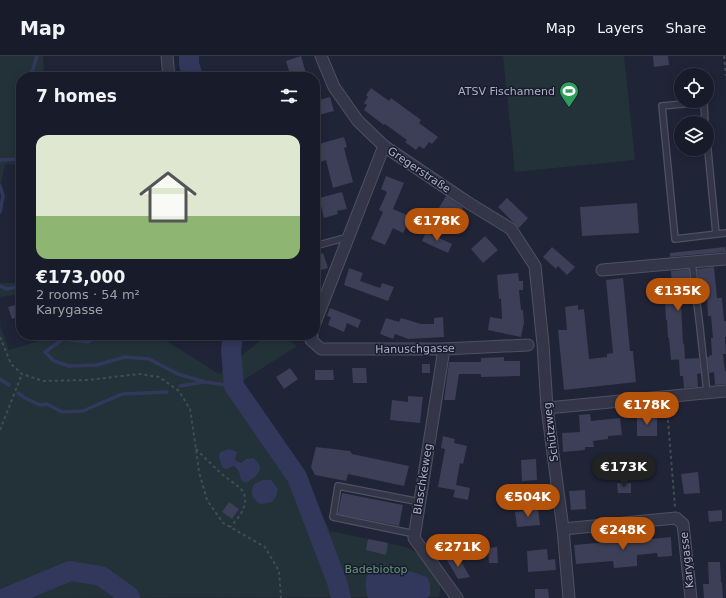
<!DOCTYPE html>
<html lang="en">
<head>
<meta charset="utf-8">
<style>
	body { margin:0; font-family:"DejaVu Sans",sans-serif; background:#212431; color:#f1f3f6; height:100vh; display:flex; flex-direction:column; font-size:15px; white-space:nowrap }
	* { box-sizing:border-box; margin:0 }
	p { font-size:13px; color:#9fa1a8 }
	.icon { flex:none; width:22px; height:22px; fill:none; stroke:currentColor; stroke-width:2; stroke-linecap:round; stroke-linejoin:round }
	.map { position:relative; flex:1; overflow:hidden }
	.drawer { position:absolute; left:16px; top:16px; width:304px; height:268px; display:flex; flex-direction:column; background:#181b29; border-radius:16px; box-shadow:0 2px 10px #0003,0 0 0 1px #363946 }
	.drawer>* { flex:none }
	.buttons { position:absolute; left:674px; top:12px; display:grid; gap:8px }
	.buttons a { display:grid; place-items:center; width:40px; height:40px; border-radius:50%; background:#181b29; box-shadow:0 2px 10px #0003,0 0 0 1px #363946; font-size:20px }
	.price { position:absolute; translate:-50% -34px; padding:0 9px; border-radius:14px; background:#b45309; color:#fff; font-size:13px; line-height:26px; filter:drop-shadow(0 1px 2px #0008) }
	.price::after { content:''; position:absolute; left:50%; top:24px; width:12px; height:9px; margin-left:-6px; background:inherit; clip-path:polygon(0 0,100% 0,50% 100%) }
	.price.active { background:#222; color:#fff }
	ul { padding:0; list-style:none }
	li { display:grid; align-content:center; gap:8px; height:212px; padding:0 20px }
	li+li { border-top:1px solid #363946 }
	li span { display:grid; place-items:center; height:124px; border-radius:12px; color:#555 }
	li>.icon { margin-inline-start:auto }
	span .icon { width:72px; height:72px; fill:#fffc; stroke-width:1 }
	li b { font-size:17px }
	h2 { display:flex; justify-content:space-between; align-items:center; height:48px; padding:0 20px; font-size:17px }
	header { display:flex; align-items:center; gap:24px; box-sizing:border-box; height:56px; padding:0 20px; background:#181b29; border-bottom:1px solid #363946 }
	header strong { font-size:19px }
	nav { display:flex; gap:22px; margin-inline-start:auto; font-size:14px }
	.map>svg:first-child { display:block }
	.green { fill:#233139; fill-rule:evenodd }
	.water { fill:#32385c }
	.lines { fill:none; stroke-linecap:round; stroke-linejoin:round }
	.stream { stroke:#32385c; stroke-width:3.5 }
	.river { stroke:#32385c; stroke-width:20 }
	.building { fill:#3c3f57 }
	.lane-casing { stroke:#4e5162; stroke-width:8 }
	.street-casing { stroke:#4e5162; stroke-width:13 }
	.path { stroke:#404d56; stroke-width:2; stroke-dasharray:3 3; stroke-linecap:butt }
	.lane { stroke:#343648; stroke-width:5.5 }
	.street { stroke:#343648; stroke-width:11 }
	.labels { text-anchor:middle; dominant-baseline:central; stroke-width:3; stroke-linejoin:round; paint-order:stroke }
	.poi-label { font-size:11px; fill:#aeb0c4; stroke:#191c2c; text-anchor:end }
	.street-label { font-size:11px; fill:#aeb0c4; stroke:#191c2c }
	.park-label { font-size:11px; fill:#66947d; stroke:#191c2c }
</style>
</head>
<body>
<header>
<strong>Map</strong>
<nav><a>Map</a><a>Layers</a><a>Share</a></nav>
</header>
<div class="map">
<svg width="726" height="542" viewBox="0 0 726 542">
	<rect width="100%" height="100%" fill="#202437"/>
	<g class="green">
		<path d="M0,0H43L44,21H21V109L5,108L0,133Z"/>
		<path d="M503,0H624L635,104L515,116Z"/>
		<path d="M0,227H21V238L0,241Z"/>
		<path d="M0,269L9,294L59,279H157L219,318L267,279H280L297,290L239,327L304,425L330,475L406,491L420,499L437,522L440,529V535L438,541L0,542ZM246,403L241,424L239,416L233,410L226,413L235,404L241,407Z"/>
	</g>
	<g class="water">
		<path d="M229,393L237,396L235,404L241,407L246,403L254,402L259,408L260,414L255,421L246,427L241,424L239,416L234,410L226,413L222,411L219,401L220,396Z"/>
		<path d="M263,424H271L278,433C275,446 273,447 260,448C251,441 250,438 254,428Z"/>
		<path d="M387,509C397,510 406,514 416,517C420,519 424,519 428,522L430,529V539L427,542H368C363,524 365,511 387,509Z"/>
	</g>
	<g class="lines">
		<g class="stream">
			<path d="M33,21L32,16L37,0"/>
			<path d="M0,105L1,104L17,103L21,105"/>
			<path d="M0,130L3,140L0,156"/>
			<path d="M0,230L7,233L21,230"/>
			<path d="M101,279L88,286L63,283L45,296L54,305L69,310L97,309L125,301L149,303L178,318L205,326L234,330"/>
			<path d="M0,323L9,329"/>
			<path d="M180,330L204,326"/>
			<path d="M18,337L25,342L40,349L47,348L62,356L83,355L122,338L167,336"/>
		</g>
		<g class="river">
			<path d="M189,0V8L193,21"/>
			<path d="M233,279L231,294L234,330L297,421L337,526L341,542"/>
			<path d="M5,542L70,515L101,520L129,540L130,542"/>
		</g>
	</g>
	<g class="building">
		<path d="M301,0L306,17L294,21H291L286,5Z"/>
		<path d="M653,0H668L669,9L654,11Z"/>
		<path d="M371,32L389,45L391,42L421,64L419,67L438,81L432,88L429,86L424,93L419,90L416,94L405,86L407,84L385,68L384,69L364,54L367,49L364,47L368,41L366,39Z"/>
		<path d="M330,41L334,55L315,60V45Z"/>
		<path d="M344,81L347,91L344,92L353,126L333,132L326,104L315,108V89Z"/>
		<path d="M386,120L404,127L393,153L411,161L403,177L393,172L385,189L371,183L383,156L379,154L387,136L381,133Z"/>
		<path d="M342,136L347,153L337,155L338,158L324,162L319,142Z"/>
		<path d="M446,140L463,152L453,166L437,155Z"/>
		<path d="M507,142L528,162L519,172L498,151Z"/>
		<path d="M637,147L639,177L582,180L580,151Z"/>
		<path d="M426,176L452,188L448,197L422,185Z"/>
		<path d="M485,180L498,194L483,207L471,193Z"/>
		<path d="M552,191L575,211L567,219L558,210L556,213L543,201Z"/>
		<path d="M725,191L726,196L670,201V197Z"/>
		<path d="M323,197L328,212L315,216V200Z"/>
		<path d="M714,211L717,242H722L724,265H726V281H725L726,298H723L725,315H726V328L715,329L714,316L709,317L707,301H709V300L712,299L711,282H713L711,260H708L707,243L701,244L697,213Z"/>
		<path d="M349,212L363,217L360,225L380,232L382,227L394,231L388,245L344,229Z"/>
		<path d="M689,213L692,244L689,245V246H681L683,288L684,287L685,303L671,304L669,282H668L667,264H666L665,247H673L671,215Z"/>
		<path d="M518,217L519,225H523V234H519L521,254H523L524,267L521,281L488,274L490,261L502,263L501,243H499L497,219Z"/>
		<path d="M623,222L630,295H633L636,326L564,334L558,274H567L565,251L578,249V254L584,253L589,303L607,301V298L613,297L606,224Z"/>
		<path d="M18,248L21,257V260L12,263L8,251Z"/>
		<path d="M330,252L361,264L358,272L347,267L344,276L328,269L331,261L327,260Z"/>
		<path d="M443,261L444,281L408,283L395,278L393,283L380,278L386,262L399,266L401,262L421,268H434V262Z"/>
		<path d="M504,301V305H520V320L481,321V318H459L455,344H444L449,306H481V302Z"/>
		<path d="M699,302L701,317L697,318L698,331L684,332L683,320H680L679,303Z"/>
		<rect x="422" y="308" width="8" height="9"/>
		<path d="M290,312L298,323L284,333L276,321Z"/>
		<path d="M352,312H366L367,327H353Z"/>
		<path d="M315,314H333L334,324H315Z"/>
		<path d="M408,340L423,341L420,367L390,364L392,344L408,346Z"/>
		<path d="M590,358L591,365L620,362L622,379L608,380V383L593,385L594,391H585V394L563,396L562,377L580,376L579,359Z"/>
		<path d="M657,360V380H637V361Z"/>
		<path d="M443,380L455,383L454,387L467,390L463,408L460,407L456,429L470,432L468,444L453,441L455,434L438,431L445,393L441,392Z"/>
		<path d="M316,391L350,395L352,398L409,410L404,430L348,418L346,425L315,419L311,411Z"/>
		<path d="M536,403L537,424L522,425L521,404Z"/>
		<path d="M698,416L700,437L684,438L681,418Z"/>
		<path d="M617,427H631V437H618Z"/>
		<path d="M585,434L586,453L571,454L569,435Z"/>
		<path d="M342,437L403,449L399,470L338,458Z"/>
		<path d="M229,446L239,453L232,463L222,456Z"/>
		<path d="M538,453L540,469L517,471L515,456Z"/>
		<path d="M722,454V465L709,466L708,455Z"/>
		<path d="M650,473L651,483L671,481L672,500L658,501L657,497L637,499V510L614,512L613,505L576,508L574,489L641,483L640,474Z"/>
		<path d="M368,483L388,487L386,499L366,494Z"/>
		<path d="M497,491L498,507H489L488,492Z"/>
		<path d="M547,493L548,504L555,503L556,514L528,516L527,495Z"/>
		<path d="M459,502L470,521L458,523L447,504Z"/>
		<path d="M708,506H720L721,526H722L723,542H704L703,528H709Z"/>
		<path d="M535,533H548L549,542H535Z"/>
	</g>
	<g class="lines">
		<defs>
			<g id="lane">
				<path d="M705,67L704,46L662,50L675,183L726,177"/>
				<path d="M707,84L716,178"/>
				<path d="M315,190L348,181"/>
				<path d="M692,206L700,272L707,337"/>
				<path d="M415,478L333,461L338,430L420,446"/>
			</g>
			<g id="street">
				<path d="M167,0L169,21"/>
				<path d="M321,0L334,31L358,65L384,90L467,146L511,173L535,210L543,288L547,352L563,473L569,542"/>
				<path d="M602,214L726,203"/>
				<path d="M315,267L384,90"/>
				<path d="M312,279L311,284L321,293H444L528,289"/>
				<path d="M444,293L414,482L457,542"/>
				<path d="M547,352L726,335"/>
				<path d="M563,473L676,462L683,468L691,542"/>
			</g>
		</defs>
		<use href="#lane" class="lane-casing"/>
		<use href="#street" class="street-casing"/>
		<g class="path">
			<path d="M724,0L726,20"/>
			<path d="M0,281L11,308L22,318L43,325L88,324L139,318L159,321L179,335L190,353L196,393L199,416L207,444L223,467L265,491L279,515L281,542"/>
			<path d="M667,352L675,451"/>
			<path d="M0,374L22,318"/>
			<path d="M196,393C205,402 214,411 223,419C229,424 236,428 241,433C252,446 239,462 230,471"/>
		</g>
		<use href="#lane" class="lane"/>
		<use href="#street" class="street"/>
	</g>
	<defs>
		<symbol id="stadium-pin" viewBox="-11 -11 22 30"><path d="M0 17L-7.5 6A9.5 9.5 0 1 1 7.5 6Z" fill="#2e9e5b" stroke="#191c2c"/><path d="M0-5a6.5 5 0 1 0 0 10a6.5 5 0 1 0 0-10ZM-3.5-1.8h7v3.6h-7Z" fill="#fff"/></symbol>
	</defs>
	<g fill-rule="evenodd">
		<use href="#stadium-pin" x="558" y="24" width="22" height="30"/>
	</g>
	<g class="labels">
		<g class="poi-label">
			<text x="555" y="35">ATSV Fischamend</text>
		</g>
		<g class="street-label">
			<text transform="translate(419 114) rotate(34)">Gregerstraße</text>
			<text transform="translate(415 293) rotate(-1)">Hanuschgasse</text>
			<text transform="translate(551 376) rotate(-97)">Schützweg</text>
			<text transform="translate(423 423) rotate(-81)">Blaschkeweg</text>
			<text transform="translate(687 504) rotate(-96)">Karygasse</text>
		</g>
		<g class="park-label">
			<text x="376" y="513">Badebiotop</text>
		</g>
	</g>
</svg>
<div class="buttons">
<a><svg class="icon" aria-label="locate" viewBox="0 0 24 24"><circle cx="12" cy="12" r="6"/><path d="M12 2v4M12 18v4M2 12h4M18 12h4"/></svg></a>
<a><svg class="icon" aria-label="layers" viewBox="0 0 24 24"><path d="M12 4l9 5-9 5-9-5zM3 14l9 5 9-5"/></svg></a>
</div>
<b class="price" style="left:437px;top:186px">€178K</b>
<b class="price" style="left:678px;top:256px">€135K</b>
<b class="price" style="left:647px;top:370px">€178K</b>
<b class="price active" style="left:624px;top:432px">€173K</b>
<b class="price" style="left:528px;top:462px">€504K</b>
<b class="price" style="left:623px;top:495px">€248K</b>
<b class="price" style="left:458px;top:512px">€271K</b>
<section class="drawer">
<h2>7 homes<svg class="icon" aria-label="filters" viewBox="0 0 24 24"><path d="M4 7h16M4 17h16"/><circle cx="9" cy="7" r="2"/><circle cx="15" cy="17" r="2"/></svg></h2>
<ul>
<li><span style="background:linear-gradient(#dfe7d0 65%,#8fb573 0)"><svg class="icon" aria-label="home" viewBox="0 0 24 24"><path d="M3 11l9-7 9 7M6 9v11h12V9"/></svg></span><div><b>€173,000</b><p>2 rooms · 54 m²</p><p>Karygasse</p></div></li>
</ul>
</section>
</div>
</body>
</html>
